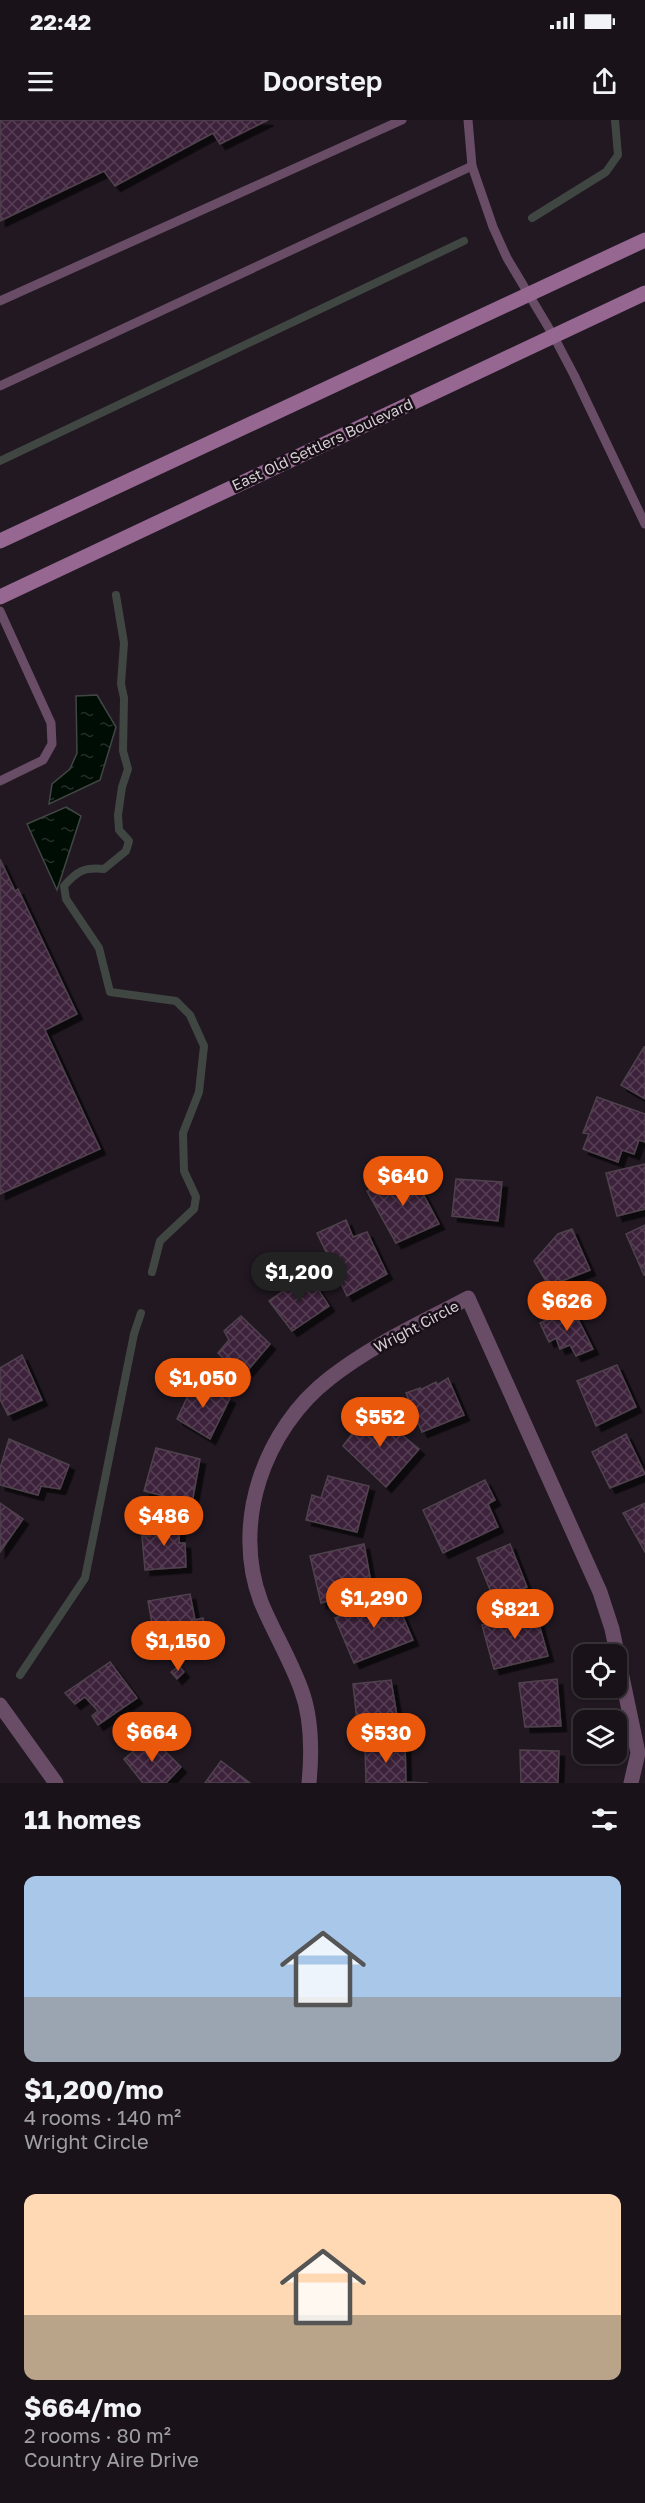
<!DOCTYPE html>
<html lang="en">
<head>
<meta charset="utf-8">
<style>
	body { margin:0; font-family:"Golos Text",sans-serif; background:#221b22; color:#f1f3f6; height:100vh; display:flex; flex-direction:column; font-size:22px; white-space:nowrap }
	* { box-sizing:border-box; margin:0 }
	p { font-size:20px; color:#9f9ea2 }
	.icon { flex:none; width:33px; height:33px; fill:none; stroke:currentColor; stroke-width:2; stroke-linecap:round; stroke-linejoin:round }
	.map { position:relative; height:1663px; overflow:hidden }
	.side { display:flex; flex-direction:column; background:#191219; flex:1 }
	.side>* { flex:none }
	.buttons { position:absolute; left:573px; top:1524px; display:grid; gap:12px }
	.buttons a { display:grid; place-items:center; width:54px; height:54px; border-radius:12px; background:#191219; box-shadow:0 2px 4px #0004,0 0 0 2px #373238; font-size:30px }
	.price { position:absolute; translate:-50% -51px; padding:0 14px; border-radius:21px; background:#ea580c; color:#fff; font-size:20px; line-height:39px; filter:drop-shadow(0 2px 3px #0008) }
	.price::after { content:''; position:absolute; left:50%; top:36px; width:18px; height:14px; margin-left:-9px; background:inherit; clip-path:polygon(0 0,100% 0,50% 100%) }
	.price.active { background:#222; color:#fff }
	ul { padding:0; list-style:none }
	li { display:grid; align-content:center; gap:12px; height:318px; padding:0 24px }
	li span { display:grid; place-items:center; height:186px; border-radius:12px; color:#555 }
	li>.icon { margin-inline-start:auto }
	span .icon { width:108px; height:108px; fill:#fffc; stroke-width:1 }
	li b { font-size:26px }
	h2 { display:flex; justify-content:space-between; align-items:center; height:72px; padding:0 24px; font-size:26px }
	.status { display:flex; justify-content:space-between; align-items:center; height:42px; padding:0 30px; background:#191219; direction:ltr }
	.status svg { height:16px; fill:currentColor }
	header { display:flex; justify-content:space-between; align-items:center; height:78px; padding:0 24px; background:#191219; font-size:27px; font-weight:600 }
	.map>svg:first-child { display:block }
	.water { fill:url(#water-ripples); stroke:#404743; stroke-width:1.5 }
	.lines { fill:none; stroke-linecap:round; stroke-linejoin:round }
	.stream { stroke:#404743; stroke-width:8 }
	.building { fill:url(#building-cross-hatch); stroke:#4f434d; stroke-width:1.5; filter:url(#shadow) }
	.lane { stroke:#694c66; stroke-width:9 }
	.street { stroke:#694c66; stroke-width:15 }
	.secondary { stroke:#956791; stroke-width:15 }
	.labels { text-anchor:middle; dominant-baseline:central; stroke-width:5; stroke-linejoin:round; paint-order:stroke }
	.street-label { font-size:15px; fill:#d5cfd5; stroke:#180f17 }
</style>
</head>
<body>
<div class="status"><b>22:42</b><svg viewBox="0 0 49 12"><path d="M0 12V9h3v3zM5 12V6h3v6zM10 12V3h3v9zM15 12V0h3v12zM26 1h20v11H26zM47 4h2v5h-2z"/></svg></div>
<header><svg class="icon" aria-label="menu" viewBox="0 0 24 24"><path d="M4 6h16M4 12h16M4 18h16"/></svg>Doorstep<svg class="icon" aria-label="share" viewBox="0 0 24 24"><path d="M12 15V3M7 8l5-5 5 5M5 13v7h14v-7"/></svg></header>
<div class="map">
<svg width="645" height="1663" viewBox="0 0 645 1663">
	<defs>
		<pattern id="water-ripples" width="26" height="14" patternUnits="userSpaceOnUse" patternTransform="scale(1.5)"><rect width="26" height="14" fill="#000d04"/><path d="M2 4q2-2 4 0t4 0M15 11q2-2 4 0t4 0" fill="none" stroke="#242f28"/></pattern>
		<pattern id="building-cross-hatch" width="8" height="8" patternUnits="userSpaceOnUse" patternTransform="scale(1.5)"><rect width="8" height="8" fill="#3d203b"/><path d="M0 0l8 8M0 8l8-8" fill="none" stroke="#583f56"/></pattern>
		<filter id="shadow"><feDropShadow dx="5.5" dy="5.5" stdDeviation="0" flood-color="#0009"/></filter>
	</defs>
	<rect width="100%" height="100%" fill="#211821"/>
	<g class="water">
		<path d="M97,575L116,607L100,660L49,684L52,664L70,649L77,633L76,576Z"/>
		<path d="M66,687L81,696L57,770L27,704Z"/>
	</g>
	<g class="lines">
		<g class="stream">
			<path d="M532,98L606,52L618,35L615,0"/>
			<path d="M0,341L464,121"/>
			<path d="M116,475L124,523L121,564L124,578L123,631L128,649L122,667L118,695L119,710L129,721L126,731L104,749C84,747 77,751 64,766L66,779L99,828L110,872L176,881L190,895L204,926L199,972L183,1013L184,1051L196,1077L194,1089L160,1121L152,1152"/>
			<path d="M20,1555L85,1458L134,1214L141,1193"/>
		</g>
	</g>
	<g class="building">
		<path d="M0,0H268L220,24L213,13L115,66L104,51L0,101Z"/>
		<path d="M0,739L15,771L18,769L77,894L45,910L100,1029L0,1074Z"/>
		<path d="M644,927H645V979L621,965Z"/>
		<path d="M597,977L645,994V1022L639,1020L634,1034L622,1030L618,1042L583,1029L589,1014L583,1013Z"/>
		<path d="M645,1044V1089L617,1096L606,1053Z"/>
		<path d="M411,1051L439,1104L396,1123L367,1071Z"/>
		<path d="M456,1059L502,1062L498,1101L452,1096Z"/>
		<path d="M346,1100L353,1117L367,1112L387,1154L347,1176L317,1113Z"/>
		<path d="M645,1105V1155H644L626,1114Z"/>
		<path d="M572,1109L590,1150L549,1166L534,1141L558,1114Z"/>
		<path d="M308,1154L329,1186L292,1211L269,1181Z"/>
		<path d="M573,1189L593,1229L576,1236L570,1225L560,1229L556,1218L549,1222L540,1203Z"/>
		<path d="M241,1196L270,1224L242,1257L218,1233L229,1220L224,1211Z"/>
		<path d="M22,1235L42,1280L8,1295L0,1279V1248Z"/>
		<path d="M617,1245L636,1287L596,1306L577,1261Z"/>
		<path d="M448,1258L464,1295L422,1312L406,1273L420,1268V1270L436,1262L437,1265Z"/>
		<path d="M195,1261L230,1278L210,1319L177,1299Z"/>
		<path d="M371,1289L419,1329L386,1367L343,1326Z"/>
		<path d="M626,1314L645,1354L610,1368L592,1332Z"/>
		<path d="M9,1319L69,1345L60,1369L41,1366L38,1375L0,1365V1348Z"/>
		<path d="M156,1328L200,1339L192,1383L144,1371Z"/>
		<path d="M328,1356L369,1366L357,1412L306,1400L312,1375L321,1378Z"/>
		<path d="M485,1360L495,1380L488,1384L498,1407L443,1433L423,1390Z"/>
		<path d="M0,1383L23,1399L0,1432Z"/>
		<path d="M645,1383V1432L623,1393Z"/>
		<path d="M180,1401L179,1423H185L186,1447L145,1450L142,1416H150L149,1404Z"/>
		<path d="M364,1424L372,1468L321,1483L310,1436Z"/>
		<path d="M510,1424L527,1467L495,1482L477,1438Z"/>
		<path d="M190,1474L195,1500L203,1498L206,1519L156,1525L148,1481Z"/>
		<path d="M394,1476L413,1520L354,1543L335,1498Z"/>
		<path d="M535,1490L548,1536L494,1549L482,1505Z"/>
		<path d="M110,1542L137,1578L98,1605L92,1596L98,1591L85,1577L75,1584L65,1573Z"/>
		<path d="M179,1546L184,1552L177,1559L171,1552Z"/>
		<path d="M557,1559L561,1606L525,1607L519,1563Z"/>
		<path d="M391,1560L398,1602L358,1610L353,1564Z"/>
		<path d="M151,1617L181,1647L166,1663H143L124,1639Z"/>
		<path d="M405,1624L406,1662L428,1663H366L365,1626Z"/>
		<path d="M520,1630L559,1631L558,1663H521Z"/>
		<path d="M221,1641L250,1663H205Z"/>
	</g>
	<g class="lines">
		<g class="lane">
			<path d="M468,0L472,46L493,107L507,138L553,215L574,255L645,404"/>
			<path d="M0,181L402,0"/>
			<path d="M0,266L472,46"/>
			<path d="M0,491L51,603L52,624L43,640L0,661"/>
		</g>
		<g class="street">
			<path d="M0,1585L56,1663"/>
			<path d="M309,1663C312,1632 312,1598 301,1569C290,1539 273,1511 261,1482C231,1403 264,1309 330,1258C372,1225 421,1203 468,1178L600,1472L612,1509L638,1633L631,1663"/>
		</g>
		<g class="secondary">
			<path d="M0,421L645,120"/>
			<path d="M0,477L645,173"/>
		</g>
	</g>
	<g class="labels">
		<g class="street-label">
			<text transform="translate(322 324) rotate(-25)">East Old Settlers Boulevard</text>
			<text transform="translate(416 1206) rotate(-28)">Wright Circle</text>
		</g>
	</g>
</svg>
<div class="buttons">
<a><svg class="icon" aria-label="locate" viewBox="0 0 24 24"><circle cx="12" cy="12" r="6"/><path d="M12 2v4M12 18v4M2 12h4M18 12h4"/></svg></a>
<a><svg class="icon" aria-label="layers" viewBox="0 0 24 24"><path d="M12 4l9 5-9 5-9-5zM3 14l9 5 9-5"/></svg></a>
</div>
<b class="price" style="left:403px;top:1087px">$640</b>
<b class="price active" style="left:299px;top:1183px">$1,200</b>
<b class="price" style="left:567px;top:1212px">$626</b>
<b class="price" style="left:203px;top:1289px">$1,050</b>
<b class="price" style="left:380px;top:1328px">$552</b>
<b class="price" style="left:164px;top:1427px">$486</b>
<b class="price" style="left:374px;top:1509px">$1,290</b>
<b class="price" style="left:515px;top:1520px">$821</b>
<b class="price" style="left:178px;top:1552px">$1,150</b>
<b class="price" style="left:152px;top:1643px">$664</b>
<b class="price" style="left:386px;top:1644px">$530</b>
</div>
<section class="side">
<h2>11 homes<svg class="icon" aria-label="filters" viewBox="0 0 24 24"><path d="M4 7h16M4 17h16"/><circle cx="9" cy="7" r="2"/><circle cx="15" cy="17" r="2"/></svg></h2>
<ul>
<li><span style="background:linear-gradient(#a9c7e8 65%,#9aa5b1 0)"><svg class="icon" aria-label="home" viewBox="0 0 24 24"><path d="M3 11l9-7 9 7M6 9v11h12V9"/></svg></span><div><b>$1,200/mo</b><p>4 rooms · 140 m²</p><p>Wright Circle</p></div></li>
<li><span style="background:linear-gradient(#ffd9b3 65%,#b9a48a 0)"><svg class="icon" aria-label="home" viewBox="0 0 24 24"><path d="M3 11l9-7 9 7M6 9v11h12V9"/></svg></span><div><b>$664/mo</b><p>2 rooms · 80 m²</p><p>Country Aire Drive</p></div></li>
</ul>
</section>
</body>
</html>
